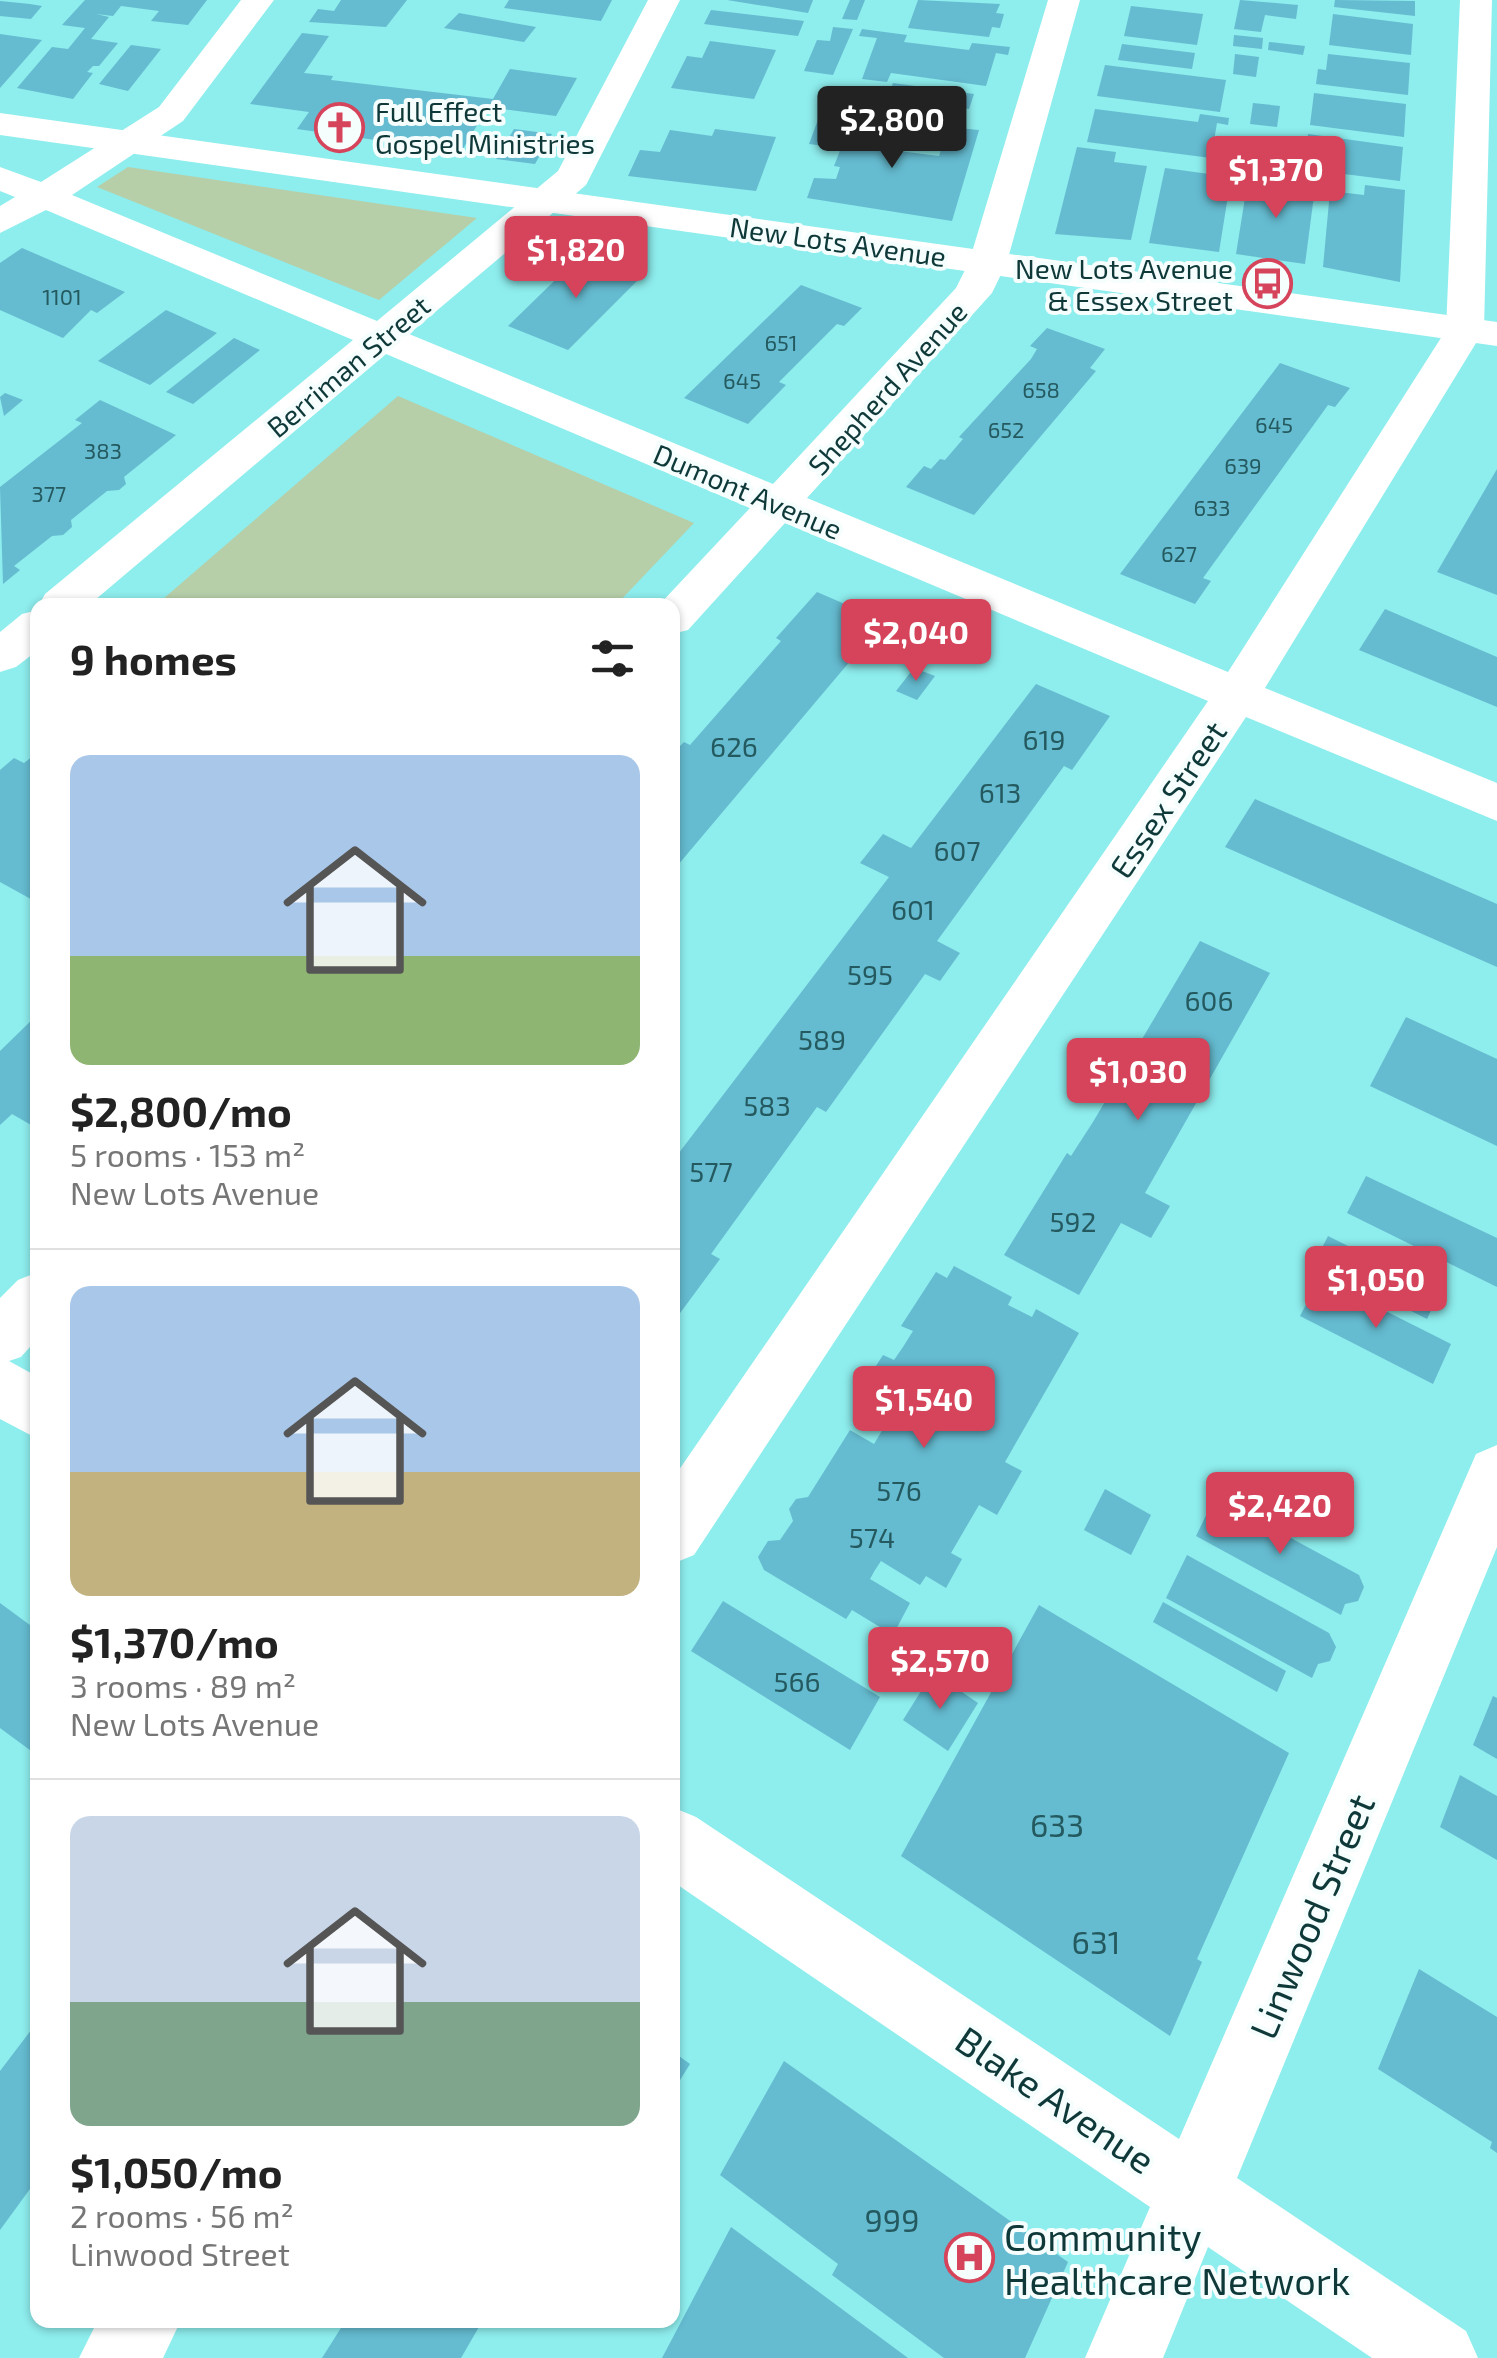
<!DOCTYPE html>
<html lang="en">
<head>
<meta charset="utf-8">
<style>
	body { margin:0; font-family:"Exo 2",sans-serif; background:#f2f2f2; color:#222; height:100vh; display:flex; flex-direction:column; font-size:38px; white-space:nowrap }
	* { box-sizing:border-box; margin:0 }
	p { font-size:32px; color:#767676 }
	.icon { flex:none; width:55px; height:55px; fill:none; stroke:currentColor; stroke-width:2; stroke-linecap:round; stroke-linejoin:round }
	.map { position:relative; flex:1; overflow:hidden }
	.panel { position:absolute; left:30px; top:598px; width:650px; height:1730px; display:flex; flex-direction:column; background:#fff; border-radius:20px; box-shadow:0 2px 8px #0004 }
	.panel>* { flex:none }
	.price { position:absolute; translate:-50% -85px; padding:0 22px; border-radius:10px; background:#d5445b; color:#fff; font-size:32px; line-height:65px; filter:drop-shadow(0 2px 5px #0008) }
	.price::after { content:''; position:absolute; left:50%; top:60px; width:30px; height:22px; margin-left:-15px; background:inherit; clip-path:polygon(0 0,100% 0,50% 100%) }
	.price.selected { background:#222; color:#fff }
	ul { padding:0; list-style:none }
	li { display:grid; align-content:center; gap:20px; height:530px; padding:0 40px }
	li+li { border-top:2px solid #e0e0e0 }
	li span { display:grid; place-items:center; height:310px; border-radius:20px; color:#555 }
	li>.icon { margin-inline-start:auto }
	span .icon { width:180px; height:180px; fill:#fffc; stroke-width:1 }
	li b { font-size:42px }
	h2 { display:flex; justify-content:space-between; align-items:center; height:120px; padding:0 40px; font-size:42px }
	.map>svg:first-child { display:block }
	.green { fill:#b6cfa9 }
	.building { fill:#65bbd0 }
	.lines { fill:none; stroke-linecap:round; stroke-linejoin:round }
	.street { fill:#fff; fill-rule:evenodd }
	.secondary { fill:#fff; fill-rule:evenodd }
	.labels { text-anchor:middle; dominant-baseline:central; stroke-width:8; stroke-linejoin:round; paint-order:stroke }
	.far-number-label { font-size:22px; fill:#245a5f }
	.far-poi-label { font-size:28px; fill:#0f3939; stroke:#f5fdfd; text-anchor:start }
	.far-street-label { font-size:28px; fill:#0f3939; stroke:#f5fdfd }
	.number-label { font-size:28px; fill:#245a5f }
	.street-label { font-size:32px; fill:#0f3939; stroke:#f5fdfd }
	.near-number-label { font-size:32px; fill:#245a5f }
	.near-street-label { font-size:38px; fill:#0f3939; stroke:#f5fdfd }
	.near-poi-label { font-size:38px; fill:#0f3939; stroke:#f5fdfd; text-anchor:start }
</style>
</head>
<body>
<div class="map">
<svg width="1497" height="2358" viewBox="0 0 1497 2358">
	<rect width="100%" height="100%" fill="#8eeded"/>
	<g class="green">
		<path d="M128,167L477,218L379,300L97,187Z"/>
		<path d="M398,396L694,523L616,605H175L163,599Z"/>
	</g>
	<g class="building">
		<path d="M85,0H207L188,25L151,21L159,11L121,6L113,16L96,14L109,17L91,39L118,43L99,66H93L87,72L93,73L73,99L17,88L52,47L68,49L81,33L85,28L62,25Z"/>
		<path d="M341,0H407L386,27L309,22L318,9L334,11Z"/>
		<path d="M509,0H612L601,21L504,8Z"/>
		<path d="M727,0H813L808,13Z"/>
		<path d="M850,0H865L857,20L842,19Z"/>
		<path d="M918,0L1000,4L996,13L1004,14L1000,28L992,27L989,37L908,28Z"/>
		<path d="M1240,0L1298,5L1296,19L1265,15L1261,32L1234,29Z"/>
		<path d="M1335,0L1415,1V16L1334,7Z"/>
		<path d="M0,1L30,4L42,6L31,19L0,16Z"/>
		<path d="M1131,6L1203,14L1197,45L1124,36Z"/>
		<path d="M711,10L804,21L798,36L704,24Z"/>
		<path d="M459,13L536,27L524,42L444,28Z"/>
		<path d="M1333,14L1413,24L1411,55L1329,45Z"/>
		<path d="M833,27L853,29L833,75L804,71L817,40L830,41Z"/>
		<path d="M862,29L907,35L904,42L969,50L972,43L1010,47L1008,55L996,53L986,86L891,73L887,82L862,79L877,38L859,36Z"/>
		<path d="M302,33L329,36L304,73L333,76L331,80L493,99L510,69L577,78L556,116L488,107L461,152L297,129L309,112L250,104Z"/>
		<path d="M0,34L42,40L0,88Z"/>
		<path d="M1234,35L1263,38L1262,49L1233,46Z"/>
		<path d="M710,41L776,50L754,99L671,88L687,56L702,58Z"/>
		<path d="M1269,42L1305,46L1303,55L1268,50Z"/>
		<path d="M1122,44L1195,53L1192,69L1118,60Z"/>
		<path d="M131,45L161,49L128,91L99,84Z"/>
		<path d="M1235,54L1259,57L1256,77L1233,74Z"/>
		<path d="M1328,54L1410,63L1408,95L1316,84L1318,69L1326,70Z"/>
		<path d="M1105,65L1226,80L1220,112L1097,96Z"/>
		<path d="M893,83L974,94L969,109L887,98Z"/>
		<path d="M1314,93L1406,104L1404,137L1310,125Z"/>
		<path d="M1253,103L1280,106L1277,127L1250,124Z"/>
		<path d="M822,109L861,114L851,145L939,156L948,127L979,130L952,221L807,198L814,178L836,179L840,167L834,166L841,148L809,144Z"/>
		<path d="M1095,109L1198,122L1200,114L1229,118L1228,125L1217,123L1211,158L1087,142Z"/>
		<path d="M514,129L552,134L535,164L496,159Z"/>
		<path d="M715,129L776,137L756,191L628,176L640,150L660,152L670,130L712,136Z"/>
		<path d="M1308,134L1403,147L1400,181L1304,169Z"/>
		<path d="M1077,147L1116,152L1114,162L1147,166L1131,240L1055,234Z"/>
		<path d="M1165,168L1231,177L1219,252L1149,243Z"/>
		<path d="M1248,179L1315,188L1305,264L1236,254Z"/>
		<path d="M1365,185L1405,190L1400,282L1323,267L1330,191L1364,195Z"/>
		<path d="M22,248L73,270L125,292L97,313L91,310L63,338L0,310V263Z"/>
		<path d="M584,252L643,275L568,350L508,326Z"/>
		<path d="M801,285L862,308L844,326L837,324L779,382L786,385L748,424L684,398Z"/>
		<path d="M166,310L217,333L150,385L98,361Z"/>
		<path d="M1047,328L1105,349L1090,368L1096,371L974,515L906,487L924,466L931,469L940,459L945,460L963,439L959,437L1031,359L1037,349L1030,346Z"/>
		<path d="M234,338L260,350L193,404L166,392Z"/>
		<path d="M1280,363L1350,388L1335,407L1328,405L1203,578L1211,581L1195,604L1120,574Z"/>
		<path d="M5,393L23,400L4,416L0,397Z"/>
		<path d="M100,400L176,435L124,477L126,484L119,490L107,491L71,520L72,527L63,535L52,536L14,566L20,570L3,584L0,487L82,423L75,420Z"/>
		<path d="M1497,469V595L1437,572Z"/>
		<path d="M817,592L884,621L672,872V754L684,742L690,745L781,641L776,638Z"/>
		<path d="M1385,609L1497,657V707L1359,650Z"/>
		<path d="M914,668L935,676L917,700L896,691Z"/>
		<path d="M1036,684L1110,716L1072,770L1064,766L937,941L960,953L940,981L925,974L826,1112L817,1107L711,1254L720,1259L672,1324V1162L889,877L860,863L883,834L911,848Z"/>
		<path d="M38,752V903L0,882V770L14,758L24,763Z"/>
		<path d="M1255,799L1497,904V967L1225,847Z"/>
		<path d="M1200,941L1270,973L1145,1193L1170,1206L1151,1238L1121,1223L1079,1295L1004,1255L1067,1153L1071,1156L1093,1122Z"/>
		<path d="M38,1014V1129L12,1114L0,1125V1051Z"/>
		<path d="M1406,1017L1497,1059V1146L1370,1086Z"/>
		<path d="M1366,1176L1497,1238V1287L1347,1213Z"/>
		<path d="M1328,1236L1372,1258L1377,1247L1445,1281L1427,1319L1315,1262Z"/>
		<path d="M954,1266L1012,1297L1008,1305L1032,1317L1036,1309L1079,1333L1005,1462L1022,1471L997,1515L979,1505L951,1553L962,1559L946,1588L926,1576L920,1585L881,1561L875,1570L870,1579L910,1603L893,1635L852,1610L846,1619L764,1570L758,1557L768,1541L780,1540L793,1521L789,1509L796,1499L808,1497L850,1430L874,1444L899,1402L865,1383L883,1355L894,1360L903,1347L913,1331L901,1326L936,1272L947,1278Z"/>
		<path d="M1320,1278L1451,1344L1433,1384L1300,1316Z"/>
		<path d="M1105,1489L1151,1515L1131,1555L1084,1530Z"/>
		<path d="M1215,1497L1359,1575L1364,1587L1358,1601L1345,1604L1341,1615L1196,1536Z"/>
		<path d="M1187,1555L1329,1633L1336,1647L1330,1661L1318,1664L1312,1678L1166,1598Z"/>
		<path d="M723,1601L880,1697L850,1750L691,1651Z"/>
		<path d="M1163,1602L1286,1671L1277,1692L1153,1622Z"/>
		<path d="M0,1603L38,1631V1756L0,1728Z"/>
		<path d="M1039,1605L1289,1753L1197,1959L1202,1962L1170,2036L901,1856Z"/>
		<path d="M933,1672L978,1703L948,1751L903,1720Z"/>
		<path d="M1493,1696L1497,1698V1759L1473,1745Z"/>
		<path d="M1460,1775L1497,1796V1860L1440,1827Z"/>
		<path d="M1419,1969L1497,2017V2153L1490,2148L1492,2142L1378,2069Z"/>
		<path d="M38,2021V2178L0,2230V2071Z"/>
		<path d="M672,2051L690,2064L672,2093Z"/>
		<path d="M784,2061L1068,2262L1025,2358H944L832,2275L838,2264L720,2175Z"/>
		<path d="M731,2227L908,2358H662Z"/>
		<path d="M346,2320H483L461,2358H322Z"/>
	</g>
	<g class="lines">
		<g class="street">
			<path d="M241,0H274L183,121L72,195L377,321L558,171L648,0H680L586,185L409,334L773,484L956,288L969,262L1048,0H1080L1007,262L992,293L807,498L1228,672L1446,330L1460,0H1492L1484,330L1265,688L1497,783V821L1246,717L694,1555L672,1564V1480L1208,701L785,523L688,630L672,634V605H659L750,508L386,354L89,605H39L45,594L353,340L46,210L0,233V206L15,197L0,191V167L41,182L159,107Z"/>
			<path d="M38,610V650L16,667L0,672V632L22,614Z"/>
			<path d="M38,1272V1338L21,1357L9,1361L38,1377V1439L0,1419V1298L18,1280Z"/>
			<path d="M1497,1445V1547L1237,2178L1466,2331L1478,2358H1372L1208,2247L1163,2358H1085L1150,2207L672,1881V1807L696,1817L1179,2139L1476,1454Z"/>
			<path d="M98,2320H181L163,2358H79Z"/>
		</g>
		<path class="secondary" d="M0,113L1497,322V346L0,135Z"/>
	</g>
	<defs>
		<symbol id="church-ring" viewBox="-11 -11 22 22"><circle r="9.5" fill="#f5fdfd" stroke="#d5445b" stroke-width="1.5"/><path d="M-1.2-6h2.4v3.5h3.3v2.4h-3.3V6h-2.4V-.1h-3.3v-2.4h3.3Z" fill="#d5445b"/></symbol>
		<symbol id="bus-ring" viewBox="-11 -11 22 22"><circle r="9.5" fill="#f5fdfd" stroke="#d5445b" stroke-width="1.5"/><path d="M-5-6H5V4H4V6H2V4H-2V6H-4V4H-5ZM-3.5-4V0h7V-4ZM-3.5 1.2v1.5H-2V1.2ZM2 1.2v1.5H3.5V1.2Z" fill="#d5445b"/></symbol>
		<symbol id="hospital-ring" viewBox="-11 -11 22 22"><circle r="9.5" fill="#f5fdfd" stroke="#d5445b" stroke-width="1.5"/><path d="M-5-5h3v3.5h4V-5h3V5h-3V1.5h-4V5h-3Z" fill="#d5445b"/></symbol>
	</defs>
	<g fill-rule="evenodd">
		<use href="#church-ring" x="312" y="100" width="55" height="55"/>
		<use href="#bus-ring" x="1240" y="256" width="55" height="55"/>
		<use href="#hospital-ring" x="942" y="2230" width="55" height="55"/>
	</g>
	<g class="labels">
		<g class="far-number-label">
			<text x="62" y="296">1101</text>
			<text x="781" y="342">651</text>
			<text x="742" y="380">645</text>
			<text x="1041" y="389">658</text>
			<text x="1274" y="424">645</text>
			<text x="1006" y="429">652</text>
			<text x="103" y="450">383</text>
			<text x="1243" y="465">639</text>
			<text x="49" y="493">377</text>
			<text x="1212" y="507">633</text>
			<text x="1179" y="553">627</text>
		</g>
		<g class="far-poi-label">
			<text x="375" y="111">Full Effect<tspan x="375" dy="32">Gospel Ministries</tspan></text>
			<text x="1233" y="268" text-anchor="end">New Lots Avenue<tspan x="1233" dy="32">&amp; Essex Street</tspan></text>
		</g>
		<g class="far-street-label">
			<text transform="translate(838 241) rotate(8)">New Lots Avenue</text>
			<text transform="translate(348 366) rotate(-40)">Berriman Street</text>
			<text transform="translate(887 388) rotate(-48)">Shepherd Avenue</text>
			<text transform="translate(748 491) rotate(23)">Dumont Avenue</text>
		</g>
		<g class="number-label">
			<text x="1044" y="739">619</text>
			<text x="734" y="746">626</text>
			<text x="1000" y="792">613</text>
			<text x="957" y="850">607</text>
			<text x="913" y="909">601</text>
			<text x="870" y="974">595</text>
			<text x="1209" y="1000">606</text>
			<text x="822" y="1039">589</text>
			<text x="767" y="1105">583</text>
			<text x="711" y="1171">577</text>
			<text x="1073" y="1221">592</text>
			<text x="899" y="1490">576</text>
			<text x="872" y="1537">574</text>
			<text x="797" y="1681">566</text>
		</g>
		<g class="street-label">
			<text transform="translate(1167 799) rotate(-56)">Essex Street</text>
		</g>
		<g class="near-number-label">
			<text x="1057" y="1824">633</text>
			<text x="1096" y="1941">631</text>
			<text x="892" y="2219">999</text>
		</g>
		<g class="near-street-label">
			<text transform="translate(1311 1916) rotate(-67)">Linwood Street</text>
			<text transform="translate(1056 2099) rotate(34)">Blake Avenue</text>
		</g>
		<g class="near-poi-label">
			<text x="1004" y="2236">Community<tspan x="1004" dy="44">Healthcare Network</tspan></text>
		</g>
	</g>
</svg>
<b class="price selected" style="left:892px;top:171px">$2,800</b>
<b class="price" style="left:1276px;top:221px">$1,370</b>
<b class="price" style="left:576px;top:301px">$1,820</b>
<b class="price" style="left:916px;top:684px">$2,040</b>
<b class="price" style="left:1138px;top:1123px">$1,030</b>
<b class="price" style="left:1376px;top:1331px">$1,050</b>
<b class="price" style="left:924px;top:1451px">$1,540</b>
<b class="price" style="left:1280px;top:1557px">$2,420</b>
<b class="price" style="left:940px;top:1712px">$2,570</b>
<section class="panel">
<h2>9 homes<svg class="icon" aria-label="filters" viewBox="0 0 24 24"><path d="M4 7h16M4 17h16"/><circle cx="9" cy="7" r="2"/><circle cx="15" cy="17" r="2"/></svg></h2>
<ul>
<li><span style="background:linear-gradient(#a9c7e8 65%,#8fb573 0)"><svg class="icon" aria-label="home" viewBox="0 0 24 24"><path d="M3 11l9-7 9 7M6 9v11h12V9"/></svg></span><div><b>$2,800/mo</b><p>5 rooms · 153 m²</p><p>New Lots Avenue</p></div></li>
<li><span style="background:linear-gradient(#a9c7e8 60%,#c2b280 0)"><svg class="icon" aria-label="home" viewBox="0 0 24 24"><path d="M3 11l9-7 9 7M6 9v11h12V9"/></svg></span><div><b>$1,370/mo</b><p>3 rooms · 89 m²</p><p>New Lots Avenue</p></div></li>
<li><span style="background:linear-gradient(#c9d6e8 60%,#7fa58c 0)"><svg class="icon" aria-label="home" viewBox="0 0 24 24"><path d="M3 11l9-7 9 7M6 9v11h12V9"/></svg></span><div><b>$1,050/mo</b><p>2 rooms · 56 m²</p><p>Linwood Street</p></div></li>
</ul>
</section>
</div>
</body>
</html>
